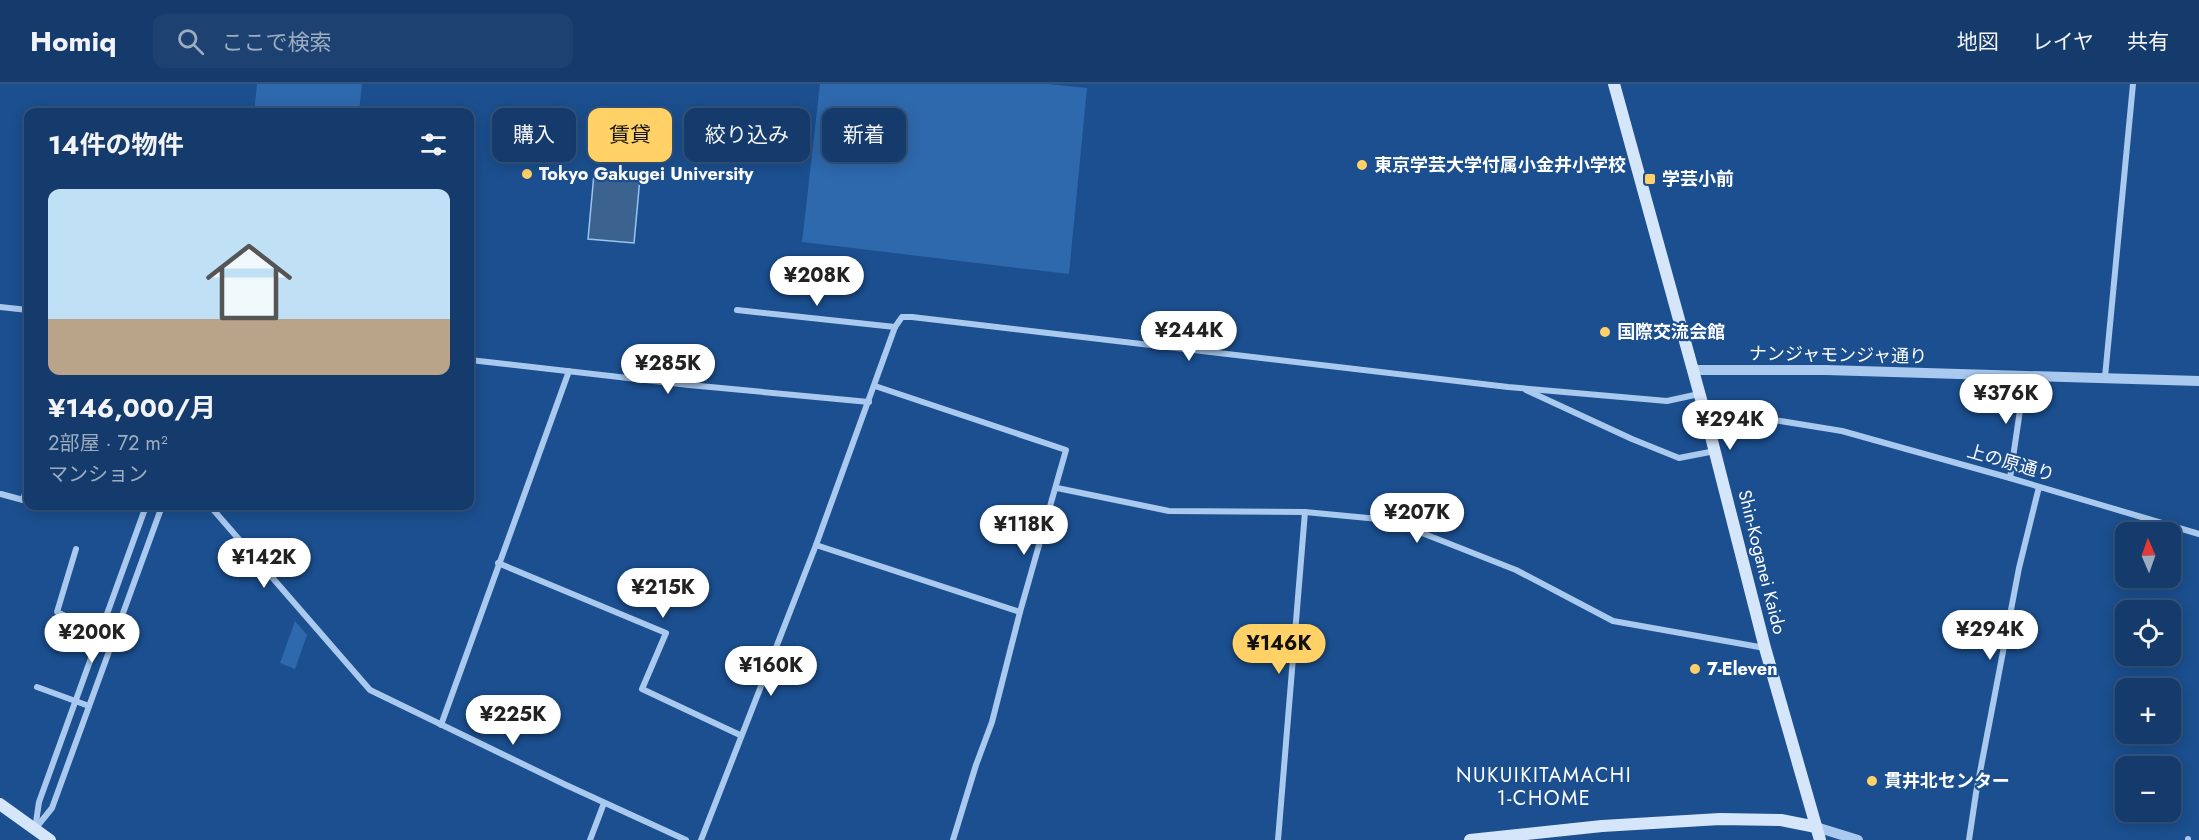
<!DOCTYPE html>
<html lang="ja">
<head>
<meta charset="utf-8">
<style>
	body { margin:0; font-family:Jost,"Noto Sans JP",sans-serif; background:#1d4271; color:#f1f3f6; height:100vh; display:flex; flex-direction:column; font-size:22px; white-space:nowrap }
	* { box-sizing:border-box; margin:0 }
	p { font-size:20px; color:#9dadc1 }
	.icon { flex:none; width:33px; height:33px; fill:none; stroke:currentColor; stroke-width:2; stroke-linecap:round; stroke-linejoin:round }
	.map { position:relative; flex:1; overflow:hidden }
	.sheet { position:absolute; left:24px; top:24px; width:450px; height:402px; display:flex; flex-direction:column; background:#143b6b; border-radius:12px; box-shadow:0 3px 15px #0003,0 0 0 2px #33557e }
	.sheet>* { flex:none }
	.hud { position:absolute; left:492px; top:24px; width:570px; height:54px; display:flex; gap:12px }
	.needle { width:39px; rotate:358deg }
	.buttons { position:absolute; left:2115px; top:438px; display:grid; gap:12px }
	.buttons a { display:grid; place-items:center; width:66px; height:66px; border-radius:12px; background:#143b6b; box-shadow:0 3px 15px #0003,0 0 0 2px #33557e; font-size:30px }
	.price { position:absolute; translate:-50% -51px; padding:0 14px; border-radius:21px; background:#fff; color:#222; font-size:20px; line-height:39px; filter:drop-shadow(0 2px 3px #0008) }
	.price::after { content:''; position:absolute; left:50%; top:36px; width:18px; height:14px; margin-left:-9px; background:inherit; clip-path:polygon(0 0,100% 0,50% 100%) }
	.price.selected { background:#ffd166; color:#111 }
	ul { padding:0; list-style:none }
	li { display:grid; align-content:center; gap:12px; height:318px; padding:0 24px }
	li span { display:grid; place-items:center; height:186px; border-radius:12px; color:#555 }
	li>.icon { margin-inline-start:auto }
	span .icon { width:108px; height:108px; fill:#fffc; stroke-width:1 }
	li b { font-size:26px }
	h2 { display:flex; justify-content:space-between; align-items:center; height:72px; padding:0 24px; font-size:26px }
	.chip { padding:0 21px; border-radius:12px; background:#143b6b; box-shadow:0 3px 15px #0003,0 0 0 2px #33557e; font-size:21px; line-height:54px }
	.chip.selected { background:#ffd166; color:#111 }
	header { display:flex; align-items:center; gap:36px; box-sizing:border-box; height:84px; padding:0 30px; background:#143b6b; border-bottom:2px solid #33557e }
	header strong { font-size:28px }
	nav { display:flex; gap:33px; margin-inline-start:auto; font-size:21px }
	.search { width:420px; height:54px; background:#1d4271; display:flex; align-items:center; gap:15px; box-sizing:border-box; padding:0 21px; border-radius:12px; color:#9dadc1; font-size:22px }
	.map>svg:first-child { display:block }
	.green { fill:#2e69ad }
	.water { fill:#3c6290; stroke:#9cc4f0; stroke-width:1.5 }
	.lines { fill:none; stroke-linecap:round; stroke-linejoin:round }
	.minor { stroke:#a9c9ee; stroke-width:6 }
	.tertiary { stroke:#a9c9ee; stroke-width:10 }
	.secondary { stroke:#d6e6fa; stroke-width:12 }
	.poi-dot { fill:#ffd166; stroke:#1b4f8f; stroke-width:2 }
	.labels { text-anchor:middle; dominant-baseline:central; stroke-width:4.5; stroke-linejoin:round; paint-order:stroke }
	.poi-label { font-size:18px; font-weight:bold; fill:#fff; stroke:#1b4f8f; text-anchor:start }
	.street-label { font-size:18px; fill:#fff; stroke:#1b4f8f }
	.neighbourhood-label { font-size:20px; letter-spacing:1.5px; fill:#fff; stroke:#1b4f8f }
</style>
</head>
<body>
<header>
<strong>Homiq</strong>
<div class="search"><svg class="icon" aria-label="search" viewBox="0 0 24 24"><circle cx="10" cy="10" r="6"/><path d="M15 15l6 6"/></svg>ここで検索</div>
<nav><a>地図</a><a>レイヤ</a><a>共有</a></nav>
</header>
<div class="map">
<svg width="2199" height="756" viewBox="0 0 2199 756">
	<rect width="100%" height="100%" fill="#1b4f8f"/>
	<g class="green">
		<path d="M257,0H362L359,28H254Z"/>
		<path d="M820,0H1047L1087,4L1069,190L802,158Z"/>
		<path d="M295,537L307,551L295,585L280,579Z"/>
	</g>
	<path class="water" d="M594,90L640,94L634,159L588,155Z"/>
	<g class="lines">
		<g class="minor">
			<path d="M0,223L28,226"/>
			<path d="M737,226L895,243"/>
			<path d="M470,276L689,301L869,318"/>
			<path d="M2105,293L2133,0"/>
			<path d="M875,302L1066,366L1020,528L992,638L976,681L953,756"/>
			<path d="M1526,306L1632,355L1679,374L1715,367"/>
			<path d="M1707,337L1743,331L1842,347L2010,394L2199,450"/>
			<path d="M2010,394L2025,292"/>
			<path d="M1057,404L1169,427L1305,428L1389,436L1516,486L1613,537L1765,564"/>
			<path d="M1,410L23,416L28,399"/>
			<path d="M210,422L370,606L566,701L686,756"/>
			<path d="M816,461L1020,528"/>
			<path d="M76,465L57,528L100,549L114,553"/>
			<path d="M498,479L666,549L642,605L740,651"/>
			<path d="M37,603L89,622"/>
			<path d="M441,641L569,287"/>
			<path d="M35,745L52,724L162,422"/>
			<path d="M35,745L39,718L146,422"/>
			<path d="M590,756L604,719"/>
			<path d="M701,756L816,461L895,243L902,233H912L1508,303L1667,317L1699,310"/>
			<path d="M1278,756L1305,428"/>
			<path d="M1969,756L1976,709L2019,484L2039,403"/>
			<path d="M2188,756V755"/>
		</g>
		<g class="tertiary">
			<path d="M1693,286H1826L2199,297"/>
			<path d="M1816,743L1858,756"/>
		</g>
		<g class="secondary">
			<path d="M1614,0L1707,337L1765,564L1820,756"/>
			<path d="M0,720L50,756"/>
			<path d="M1470,756L1602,742L1720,735L1781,736L1816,743"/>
		</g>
	</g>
	<g class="poi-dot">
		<circle cx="1362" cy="81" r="6"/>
		<circle cx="527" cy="90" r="6"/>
		<rect x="1644" y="89" width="12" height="12" rx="3"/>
		<circle cx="1605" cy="248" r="6"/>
		<circle cx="1695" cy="585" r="6"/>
		<circle cx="1872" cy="697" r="6"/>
	</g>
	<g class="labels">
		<g class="poi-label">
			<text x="1374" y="81">東京学芸大学付属小金井小学校</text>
			<text x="539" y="90">Tokyo Gakugei University</text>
			<text x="1662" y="95">学芸小前</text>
			<text x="1617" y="248">国際交流会館</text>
			<text x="1707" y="585">7-Eleven</text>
			<text x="1884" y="697">貫井北センター</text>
		</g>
		<g class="street-label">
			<text transform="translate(1838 271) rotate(1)">ナンジャモンジャ通り</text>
			<text transform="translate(2011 379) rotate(16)">上の原通り</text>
			<text transform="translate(1762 478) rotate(76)">Shin-Koganei Kaido</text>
		</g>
		<g class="neighbourhood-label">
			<text x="1544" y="691">NUKUIKITAMACHI<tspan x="1544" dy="23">1-CHOME</tspan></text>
		</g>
	</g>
</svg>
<div class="buttons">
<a><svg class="needle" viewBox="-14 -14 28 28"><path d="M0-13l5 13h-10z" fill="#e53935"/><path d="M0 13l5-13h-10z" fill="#9dadc1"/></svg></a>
<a><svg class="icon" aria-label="locate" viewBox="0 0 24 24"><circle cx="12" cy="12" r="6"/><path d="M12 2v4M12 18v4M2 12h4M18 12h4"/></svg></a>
<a>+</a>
<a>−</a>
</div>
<b class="price" style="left:817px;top:223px">¥208K</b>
<b class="price" style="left:1189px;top:278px">¥244K</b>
<b class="price" style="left:668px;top:311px">¥285K</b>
<b class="price" style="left:2006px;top:341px">¥376K</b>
<b class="price" style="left:1730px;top:367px">¥294K</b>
<b class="price" style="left:1417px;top:460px">¥207K</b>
<b class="price" style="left:1024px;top:472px">¥118K</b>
<b class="price" style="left:264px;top:505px">¥142K</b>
<b class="price" style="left:663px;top:535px">¥215K</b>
<b class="price" style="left:1990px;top:577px">¥294K</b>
<b class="price" style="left:92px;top:580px">¥200K</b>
<b class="price selected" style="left:1279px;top:591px">¥146K</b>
<b class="price" style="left:771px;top:613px">¥160K</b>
<b class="price" style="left:513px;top:662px">¥225K</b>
<div class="hud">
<a class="chip">購入</a>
<a class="chip selected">賃貸</a>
<a class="chip">絞り込み</a>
<a class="chip">新着</a>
</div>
<section class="sheet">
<h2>14件の物件<svg class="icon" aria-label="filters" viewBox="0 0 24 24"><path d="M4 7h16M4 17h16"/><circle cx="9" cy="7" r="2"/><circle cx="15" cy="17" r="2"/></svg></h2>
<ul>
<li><span style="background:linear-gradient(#bfe0f5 70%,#b9a48a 0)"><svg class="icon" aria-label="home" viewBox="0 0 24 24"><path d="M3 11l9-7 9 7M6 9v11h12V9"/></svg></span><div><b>¥146,000/月</b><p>2部屋 · 72 m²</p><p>マンション</p></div></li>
</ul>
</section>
</div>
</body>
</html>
